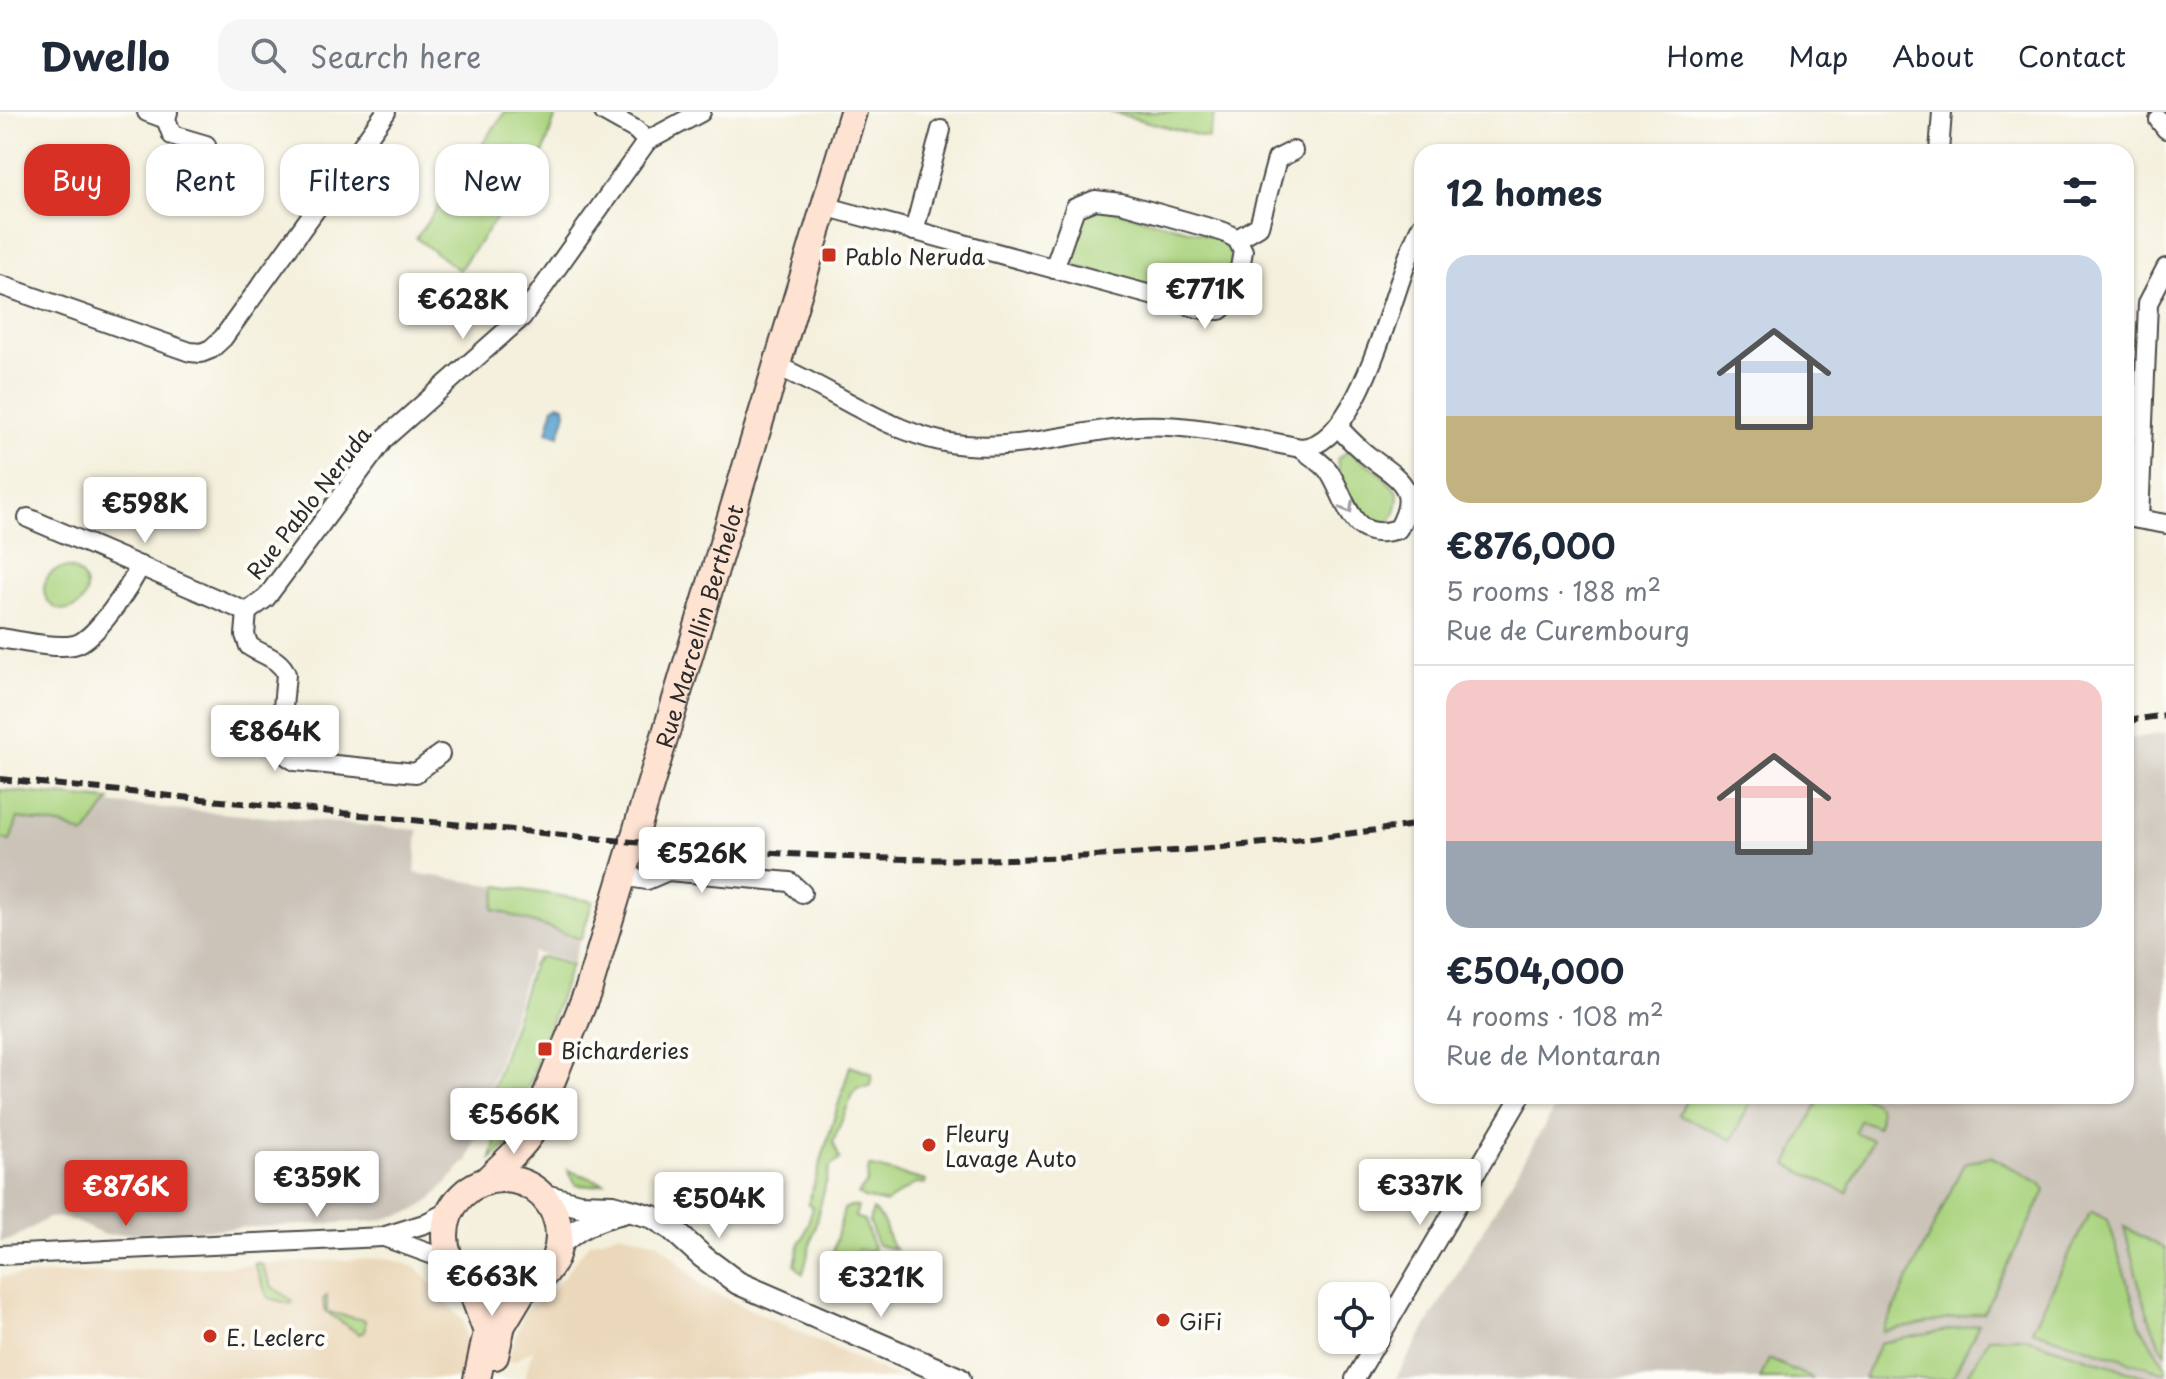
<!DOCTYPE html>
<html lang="en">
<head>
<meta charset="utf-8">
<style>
	body { margin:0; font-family:"Playpen Sans",sans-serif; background:#f6f6f7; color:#1f2937; height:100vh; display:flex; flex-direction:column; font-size:30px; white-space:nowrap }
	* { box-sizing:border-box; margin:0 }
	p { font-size:26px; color:#747a83 }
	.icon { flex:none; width:44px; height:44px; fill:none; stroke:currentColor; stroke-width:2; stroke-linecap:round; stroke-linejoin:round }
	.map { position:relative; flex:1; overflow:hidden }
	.side { position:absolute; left:1414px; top:32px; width:720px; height:960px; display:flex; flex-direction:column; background:#fff; border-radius:24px; box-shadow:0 2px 6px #0004 }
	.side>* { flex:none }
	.hud { position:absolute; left:24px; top:32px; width:760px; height:72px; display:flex; gap:16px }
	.tools { position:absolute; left:1318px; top:1170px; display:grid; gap:16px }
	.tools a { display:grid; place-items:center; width:72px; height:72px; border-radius:16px; background:#fff; box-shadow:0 2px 6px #0004; font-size:40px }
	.price { position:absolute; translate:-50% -68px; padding:0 18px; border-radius:8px; background:#fff; color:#222; font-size:26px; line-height:52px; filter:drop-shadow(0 2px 4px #0008) }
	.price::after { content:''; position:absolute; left:50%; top:48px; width:24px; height:18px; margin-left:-12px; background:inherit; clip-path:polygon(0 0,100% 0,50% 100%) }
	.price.selected { background:#d93025; color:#fff }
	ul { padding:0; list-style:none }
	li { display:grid; align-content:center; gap:16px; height:424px; padding:0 32px }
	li+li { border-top:2px solid #e0e1e3 }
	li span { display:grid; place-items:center; height:248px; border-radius:24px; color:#555 }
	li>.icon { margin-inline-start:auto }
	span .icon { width:144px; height:144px; fill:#fffc; stroke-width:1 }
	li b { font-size:34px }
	h2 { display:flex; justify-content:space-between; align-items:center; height:96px; padding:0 32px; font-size:34px }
	.chip { padding:0 28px; border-radius:24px; background:#fff; box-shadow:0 2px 6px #0004; font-size:28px; line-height:72px }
	.chip.selected { background:#d93025; color:#fff }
	header { display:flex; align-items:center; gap:48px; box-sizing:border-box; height:112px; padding:0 40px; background:#fff; border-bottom:2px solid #e0e1e3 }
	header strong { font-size:38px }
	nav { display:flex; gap:44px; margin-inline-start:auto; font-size:28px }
	.search { width:560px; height:72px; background:#f6f6f7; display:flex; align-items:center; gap:20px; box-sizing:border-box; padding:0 28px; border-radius:24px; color:#747a83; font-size:30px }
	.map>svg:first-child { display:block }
	.built { fill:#ebd8ba }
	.industrial { fill:#cbc3b8 }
	.green { fill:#abd480; stroke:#6b8056; stroke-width:2 }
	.water { fill:#59a2d0; stroke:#42667e; stroke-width:2 }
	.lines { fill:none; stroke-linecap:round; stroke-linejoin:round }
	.minor-casing { stroke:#494946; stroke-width:22 }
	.tertiary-casing { stroke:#494946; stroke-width:26 }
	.secondary-casing { stroke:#494946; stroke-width:30 }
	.minor { stroke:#fff; stroke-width:18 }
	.tertiary { stroke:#fff; stroke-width:22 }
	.secondary { stroke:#fee3d2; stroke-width:26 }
	.rail { stroke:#2b2b2b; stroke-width:6; stroke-dasharray:12 6; stroke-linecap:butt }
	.oneway { stroke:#a0a0a0 }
	.poi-dot { fill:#c8321e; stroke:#fdfcf7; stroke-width:3 }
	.labels { text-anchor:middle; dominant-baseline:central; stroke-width:8; stroke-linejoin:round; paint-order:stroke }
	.poi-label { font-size:22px; fill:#2b2b2b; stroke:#fdfcf7; text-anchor:start }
	.street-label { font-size:22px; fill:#2b2b2b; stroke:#fdfcf7 }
</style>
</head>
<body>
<header>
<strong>Dwello</strong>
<div class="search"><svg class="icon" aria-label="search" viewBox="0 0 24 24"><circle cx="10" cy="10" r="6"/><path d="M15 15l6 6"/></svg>Search here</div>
<nav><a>Home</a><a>Map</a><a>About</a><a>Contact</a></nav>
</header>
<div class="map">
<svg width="2166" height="1267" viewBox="0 0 2166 1267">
	<rect width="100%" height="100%" fill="#fdfcf7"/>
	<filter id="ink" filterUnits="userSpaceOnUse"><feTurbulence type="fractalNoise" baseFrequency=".0125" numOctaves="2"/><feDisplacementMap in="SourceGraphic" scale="16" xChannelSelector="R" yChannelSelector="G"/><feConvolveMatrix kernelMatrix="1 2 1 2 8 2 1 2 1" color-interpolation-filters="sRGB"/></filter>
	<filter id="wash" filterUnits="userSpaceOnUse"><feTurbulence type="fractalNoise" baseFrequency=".006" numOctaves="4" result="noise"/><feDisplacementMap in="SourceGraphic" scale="32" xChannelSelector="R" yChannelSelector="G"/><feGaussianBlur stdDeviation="1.8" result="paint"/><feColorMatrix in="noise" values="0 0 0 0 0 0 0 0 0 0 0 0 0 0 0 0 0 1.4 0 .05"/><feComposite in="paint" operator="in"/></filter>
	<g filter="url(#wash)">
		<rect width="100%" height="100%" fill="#f4f0dd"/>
		<g class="built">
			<path d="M619,1121L658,1130L704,1176L901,1267H524L533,1237L515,1249H507L525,1198L552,1179L589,1131Z"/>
			<path d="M387,1146L418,1156L464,1210L467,1235L461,1267H0V1165Z"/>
		</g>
		<g class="industrial">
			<path d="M2166,621V1267H1395L1562,984H2126V627Z"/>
			<path d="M0,682L418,718L415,761L593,789L572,851L533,840L468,1047L431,1088L414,1099L377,1109L104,1123L65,1105L48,1106L11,1128L0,1129Z"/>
		</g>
		<g class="green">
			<path d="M505,0H554L556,3L543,42L459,158L416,126Z"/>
			<path d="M1110,0H1215L1208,26Z"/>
			<path d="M1090,95L1107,97L1218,126C1224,130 1232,133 1235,139C1240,149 1227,184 1219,191H1208L1076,154L1068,137L1079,102Z"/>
			<path d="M1348,339L1379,360L1398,380C1399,404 1385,427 1361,404C1350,395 1335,359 1338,346Z"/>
			<circle cx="65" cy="477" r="21"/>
			<path d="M0,678L110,688L85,723L64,714L18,706L10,729L0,726Z"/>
			<path d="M498,774L593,789L581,827L493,797Z"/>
			<path d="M543,845L571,853L529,974L525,978L492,980L533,852L538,846Z"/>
			<path d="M850,954L872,962L870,974L858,976L853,981L833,1030L840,1047L830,1055L803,1162L795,1153L800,1129L803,1127L813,1095L808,1092Z"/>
			<path d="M1688,984H1753L1732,1028L1679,1003Z"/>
			<path d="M1825,984C1848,984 1892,979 1877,1015L1860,1008L1855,1020L1872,1028L1847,1081L1787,1053L1819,988Z"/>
			<path d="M500,1008L513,1016L507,1033L491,1047Z"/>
			<path d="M1990,1044L2040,1071L2045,1079L1984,1200L1883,1220L1964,1051Z"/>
			<path d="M869,1054L926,1069L925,1072L916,1071L886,1091L864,1086L858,1082L867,1071Z"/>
			<path d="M568,1058L604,1071L592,1074L576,1073Z"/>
			<path d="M850,1094L858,1095L855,1105L864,1108L874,1137L865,1140L860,1137L852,1145L833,1140L844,1097Z"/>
			<path d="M873,1098C891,1113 883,1123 895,1137L877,1133L869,1109Z"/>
			<path d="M2092,1100L2108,1108L2141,1215L2166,1255V1261L2032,1218L2089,1102Z"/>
			<path d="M2124,1115L2166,1137V1241C2148,1219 2133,1146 2124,1115Z"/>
			<path d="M254,1151H261L272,1175L293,1189L291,1192L268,1186Z"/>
			<path d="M327,1184V1200L365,1208V1219L359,1222L325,1199L323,1187Z"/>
			<path d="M1979,1212L1952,1267H1864L1880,1231Z"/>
			<path d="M2023,1225L2152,1267H1966L1989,1226Z"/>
			<path d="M1769,1247L1814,1267H1760Z"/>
		</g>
		<path class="water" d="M559,292L565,294L566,301L559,324L547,320L554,295Z"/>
	</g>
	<g filter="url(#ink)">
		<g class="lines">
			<defs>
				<g id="minor">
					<path d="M147,0L166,7"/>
					<path d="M168,0L166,7L172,23L206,33"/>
					<path d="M604,0L636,18L647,29"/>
					<path d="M2159,8L2166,17"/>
					<path d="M1939,40L1942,0"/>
					<path d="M824,94L1206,198H1220L1235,184L1243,139L1237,127L1224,120L1121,91L1095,88L1075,96L1054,157"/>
					<path d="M914,119L941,18"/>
					<path d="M1237,127L1259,114L1277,47L1293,39"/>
					<path d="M0,173L190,240L201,241L211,237L223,226L386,0"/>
					<path d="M777,254C833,278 883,317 944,330C1010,343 1072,319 1138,314C1192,311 1248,326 1301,336C1365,333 1394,162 1422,113"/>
					<path d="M1301,336C1310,344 1324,351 1330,361C1349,392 1351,432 1398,417C1421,377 1400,368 1371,346C1359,337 1349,327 1339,316"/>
					<path d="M2126,405L2166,412"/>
					<path d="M28,406L247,500"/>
					<path d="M2139,407L2148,191L2166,156"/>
					<path d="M247,500L266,486L385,326L522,205L647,29L701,0"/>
					<path d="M247,500L245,523L249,534C262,543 280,546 286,562L280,629C281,639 286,644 295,649L416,661L440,642"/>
					<path d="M0,526C21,529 54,537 74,533C95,529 131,473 140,454"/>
					<path d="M622,764L647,768L668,759L790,770L802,781"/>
					<path d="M384,1125L439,1145L456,1159"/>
					<path d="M0,1143L382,1125L424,1112L451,1098"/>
					<path d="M1355,1267L1521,984"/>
				</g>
				<g id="tertiary">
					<path d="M541,1083L579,1093L613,1094L653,1105L672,1117L703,1145L738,1171L959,1267"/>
					<path d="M558,1134C577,1115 597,1106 623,1100"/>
				</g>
				<g id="secondary">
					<circle cx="502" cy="1124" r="57"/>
					<path id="s1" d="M485,1070C501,1053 518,1041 531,1021L589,876L853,0"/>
					<path d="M469,1171L487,1220L477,1267"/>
					<path d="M495,1244L502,1213L523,1178"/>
				</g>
			</defs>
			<use href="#minor" class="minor-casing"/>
			<use href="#tertiary" class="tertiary-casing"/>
			<use href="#secondary" class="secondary-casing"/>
			<use href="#minor" class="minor"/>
			<use href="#tertiary" class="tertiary"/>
			<use href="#secondary" class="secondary"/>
			<g class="rail">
				<path d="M2126,609L2166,603"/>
				<path d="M0,667L633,730C758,741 884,750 1010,747C1148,744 1285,731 1422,712"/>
			</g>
		</g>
		<defs><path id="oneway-chevron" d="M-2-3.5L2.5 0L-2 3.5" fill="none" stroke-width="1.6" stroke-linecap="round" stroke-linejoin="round" transform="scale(2)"/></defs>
		<use class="oneway" href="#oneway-chevron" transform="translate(1348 396) rotate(61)"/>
	</g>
	<g class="poi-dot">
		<rect x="821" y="135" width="16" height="16" rx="4"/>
		<rect x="537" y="929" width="16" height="16" rx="4"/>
		<circle cx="929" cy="1033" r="8"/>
		<circle cx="1163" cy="1208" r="8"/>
		<circle cx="210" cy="1224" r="8"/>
	</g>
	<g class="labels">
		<g class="poi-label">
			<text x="845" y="143">Pablo Neruda</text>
			<text x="561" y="937">Bicharderies</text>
			<text x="945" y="1020">Fleury<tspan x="945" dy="25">Lavage Auto</tspan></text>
			<text x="1179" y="1208">GiFi</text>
			<text x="226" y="1224">E. Leclerc</text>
		</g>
		<g class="street-label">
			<text transform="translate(308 390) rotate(-52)">Rue Pablo Neruda</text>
			<text stroke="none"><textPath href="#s1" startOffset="602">Rue Marcellin Berthelot</textPath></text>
		</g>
	</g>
</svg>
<div class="tools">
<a><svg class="icon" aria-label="locate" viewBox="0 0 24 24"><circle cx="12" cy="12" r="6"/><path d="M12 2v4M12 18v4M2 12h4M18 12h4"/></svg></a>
</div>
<b class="price" style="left:1205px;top:219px">€771K</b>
<b class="price" style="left:463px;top:229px">€628K</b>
<b class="price" style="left:145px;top:433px">€598K</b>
<b class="price" style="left:275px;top:661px">€864K</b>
<b class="price" style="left:702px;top:783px">€526K</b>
<b class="price" style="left:514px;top:1044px">€566K</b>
<b class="price" style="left:317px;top:1107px">€359K</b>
<b class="price" style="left:1420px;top:1115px">€337K</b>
<b class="price selected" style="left:126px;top:1116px">€876K</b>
<b class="price" style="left:719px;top:1128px">€504K</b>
<b class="price" style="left:492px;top:1206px">€663K</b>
<b class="price" style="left:881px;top:1207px">€321K</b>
<div class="hud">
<a class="chip selected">Buy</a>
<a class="chip">Rent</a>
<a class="chip">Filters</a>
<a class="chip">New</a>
</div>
<section class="side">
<h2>12 homes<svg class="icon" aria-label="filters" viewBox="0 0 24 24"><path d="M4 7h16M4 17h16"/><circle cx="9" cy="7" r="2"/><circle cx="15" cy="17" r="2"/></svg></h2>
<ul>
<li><span style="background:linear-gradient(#c9d6e8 65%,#c2b280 0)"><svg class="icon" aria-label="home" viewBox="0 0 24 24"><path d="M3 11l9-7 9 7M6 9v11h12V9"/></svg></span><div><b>€876,000</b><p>5 rooms · 188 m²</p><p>Rue de Curembourg</p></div></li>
<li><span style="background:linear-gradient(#f6c9c9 65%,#9aa5b1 0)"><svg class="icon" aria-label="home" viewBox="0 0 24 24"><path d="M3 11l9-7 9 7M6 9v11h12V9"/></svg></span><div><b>€504,000</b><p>4 rooms · 108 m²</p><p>Rue de Montaran</p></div></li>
</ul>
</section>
</div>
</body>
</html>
